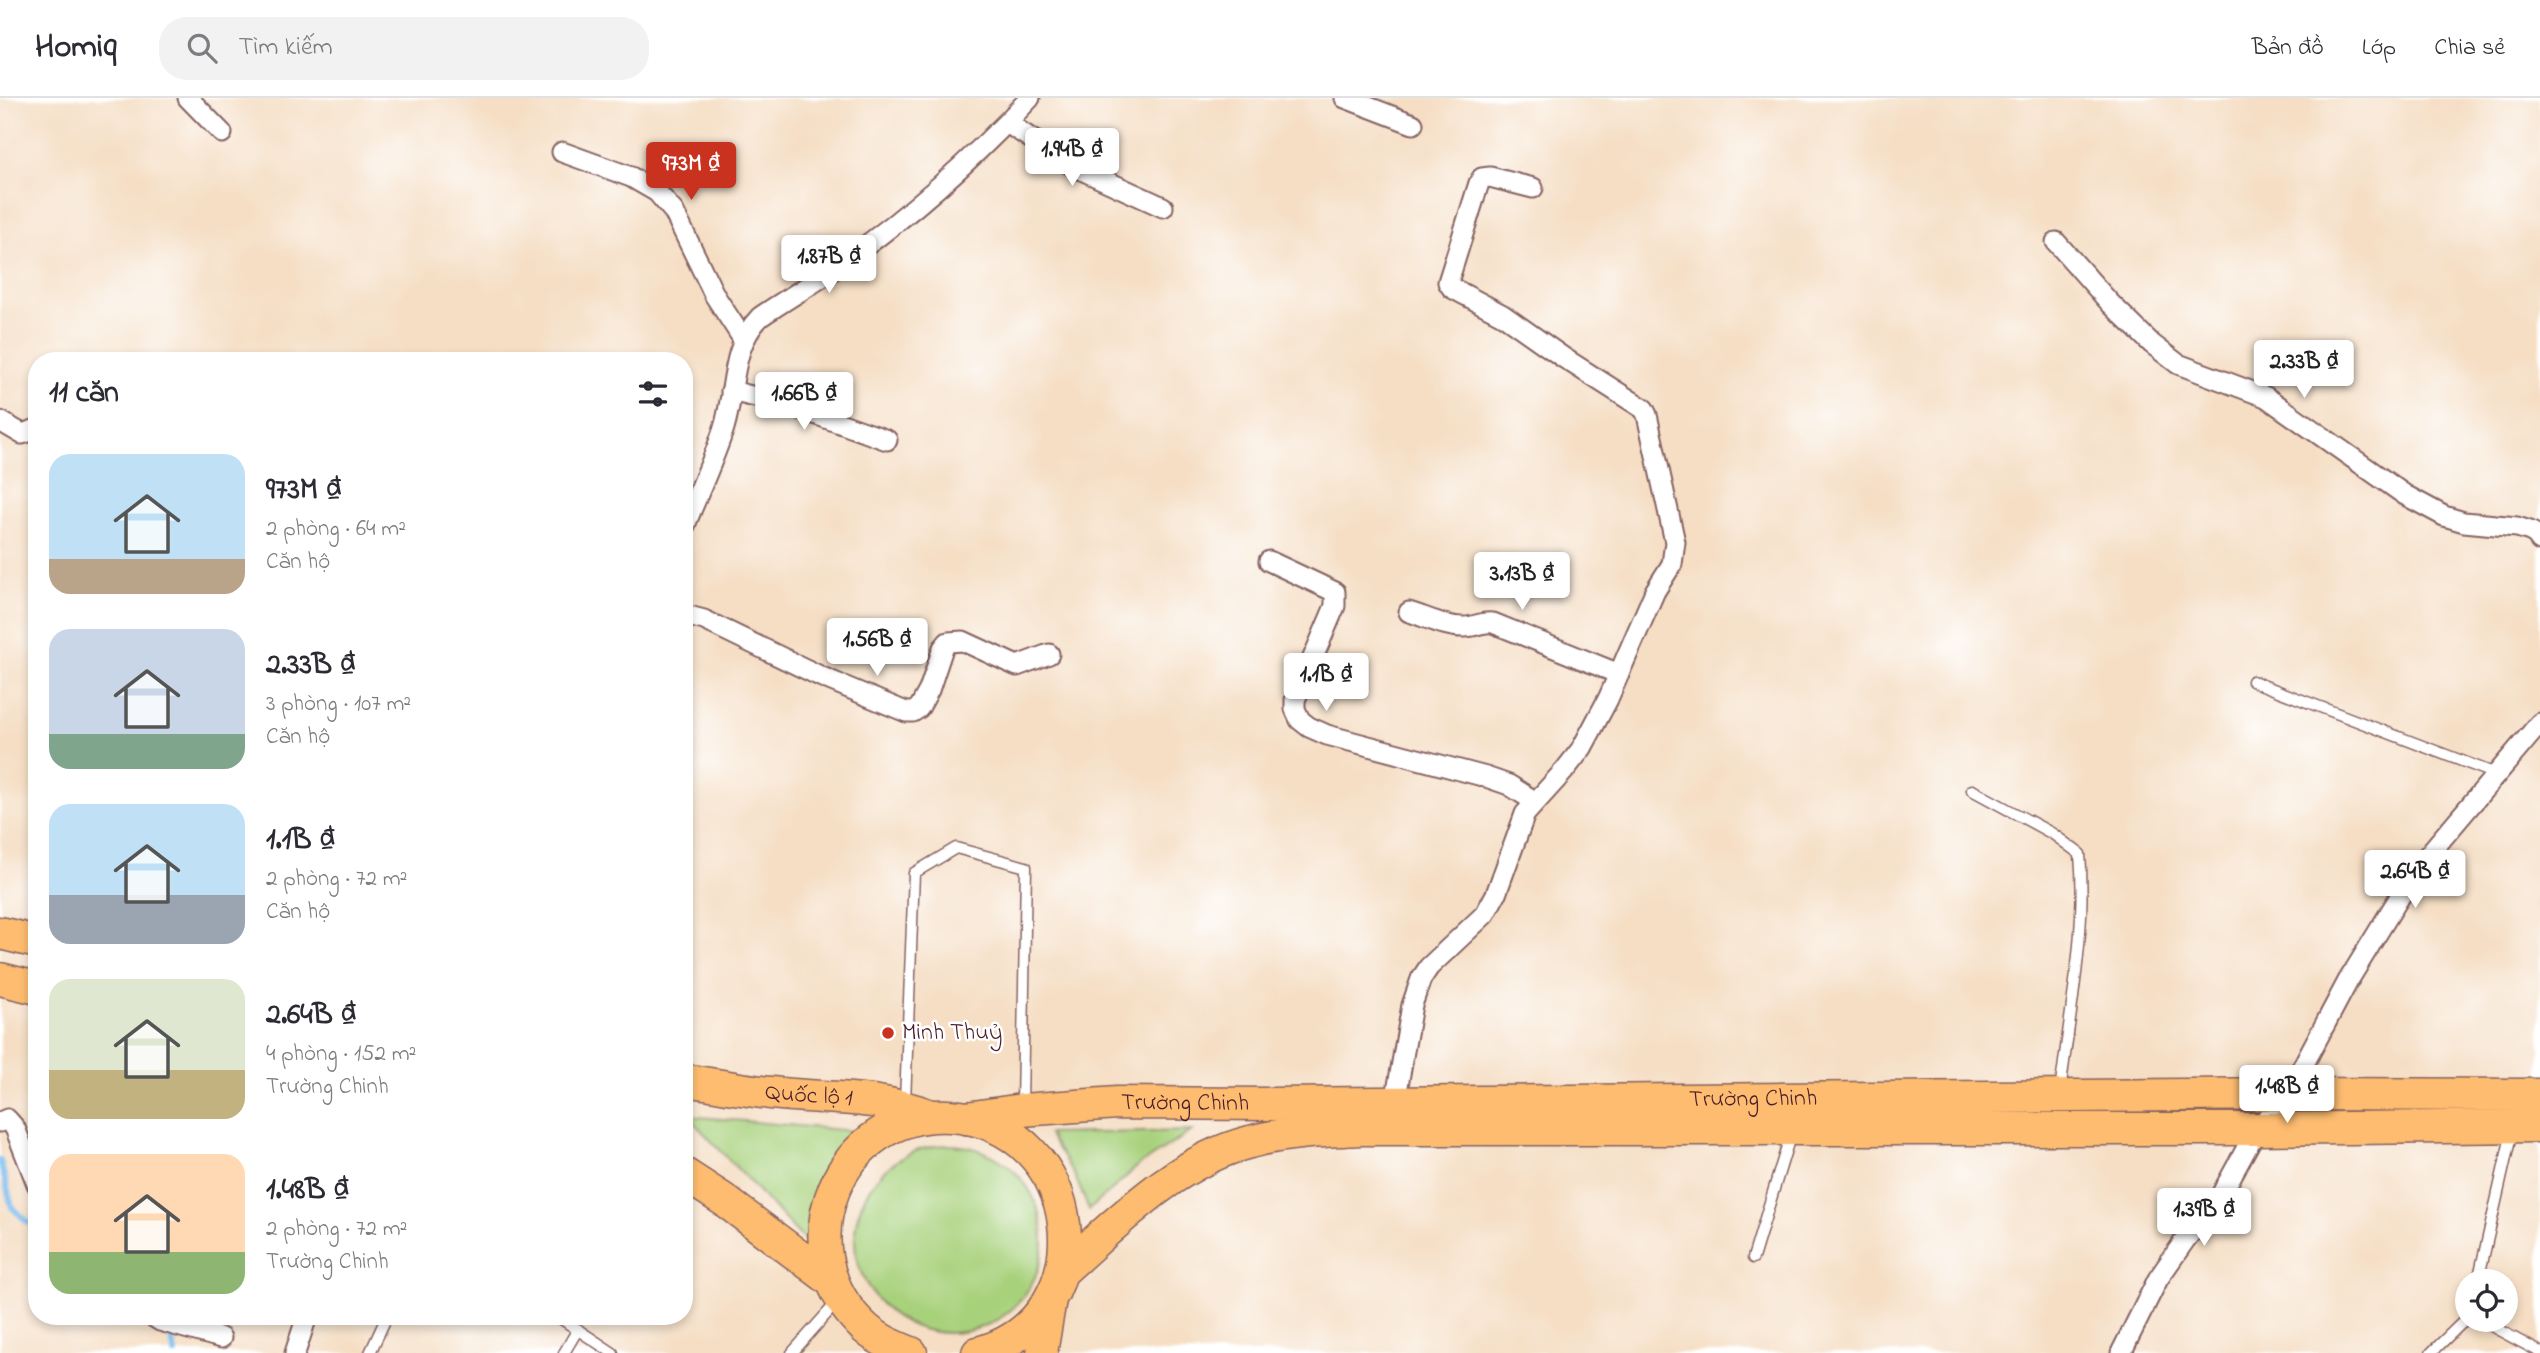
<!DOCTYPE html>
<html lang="vi">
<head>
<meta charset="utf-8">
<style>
	body { margin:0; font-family:"Indie Flower",sans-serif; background:#f2f2f3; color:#2b2b33; height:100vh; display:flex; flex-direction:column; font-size:26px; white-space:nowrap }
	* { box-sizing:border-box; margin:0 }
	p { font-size:23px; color:#7c7c81 }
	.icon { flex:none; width:38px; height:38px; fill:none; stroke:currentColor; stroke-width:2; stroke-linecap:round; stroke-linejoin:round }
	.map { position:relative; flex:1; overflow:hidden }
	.drawer { position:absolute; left:28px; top:254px; width:665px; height:973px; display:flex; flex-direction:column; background:#fff; border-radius:28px; box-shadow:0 4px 10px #0003 }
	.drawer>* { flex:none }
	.buttons { position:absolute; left:2455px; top:1171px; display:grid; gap:14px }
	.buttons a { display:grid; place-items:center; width:63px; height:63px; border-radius:50%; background:#fff; box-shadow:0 4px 10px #0003; font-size:35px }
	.price { position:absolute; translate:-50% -60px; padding:0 16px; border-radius:7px; background:#fff; color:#222; font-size:23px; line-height:46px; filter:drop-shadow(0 2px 4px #0008) }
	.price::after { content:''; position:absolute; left:50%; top:42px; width:21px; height:16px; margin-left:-10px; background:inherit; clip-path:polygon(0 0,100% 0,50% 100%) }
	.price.on { background:#c8321e; color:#fff }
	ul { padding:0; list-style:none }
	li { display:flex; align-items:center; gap:21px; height:175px; padding:0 21px }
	li span { display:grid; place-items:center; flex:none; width:196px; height:140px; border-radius:21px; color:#555 }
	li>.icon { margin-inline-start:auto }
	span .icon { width:84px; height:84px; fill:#fffc; stroke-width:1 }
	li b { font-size:30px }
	h2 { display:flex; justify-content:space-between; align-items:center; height:84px; padding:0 21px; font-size:30px }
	header { display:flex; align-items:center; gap:42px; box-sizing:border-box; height:98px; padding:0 35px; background:#fff; border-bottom:2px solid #e1e1e2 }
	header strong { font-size:33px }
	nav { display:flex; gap:38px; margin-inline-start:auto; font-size:24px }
	.search { width:490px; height:63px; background:#f2f2f3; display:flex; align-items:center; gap:18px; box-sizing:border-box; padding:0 24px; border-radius:28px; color:#7c7c81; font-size:26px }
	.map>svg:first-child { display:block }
	.green { fill:#a8d17c; stroke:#797854; stroke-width:2 }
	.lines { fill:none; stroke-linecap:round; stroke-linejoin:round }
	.stream { stroke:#79bdef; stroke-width:6 }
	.service-casing { stroke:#866261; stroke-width:13 }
	.minor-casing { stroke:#866261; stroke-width:23 }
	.primary-casing { stroke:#866261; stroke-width:33 }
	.trunk-casing { stroke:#866261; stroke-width:35 }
	.service { stroke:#fff; stroke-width:10 }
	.minor { stroke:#fff; stroke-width:19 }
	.primary { stroke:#fdbc6f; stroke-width:30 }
	.trunk { stroke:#fdbc6f; stroke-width:32 }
	.poi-dot { fill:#c8321e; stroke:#fff; stroke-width:2.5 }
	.labels { text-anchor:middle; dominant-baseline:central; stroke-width:5; stroke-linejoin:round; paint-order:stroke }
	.poi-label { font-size:24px; fill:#4a1f2b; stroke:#fff; text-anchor:start }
	.street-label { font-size:24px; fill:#4a1f2b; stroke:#fff }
</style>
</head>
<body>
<header>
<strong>Homiq</strong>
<div class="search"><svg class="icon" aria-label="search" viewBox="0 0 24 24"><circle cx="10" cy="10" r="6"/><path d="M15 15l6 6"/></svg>Tìm kiếm</div>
<nav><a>Bản đồ</a><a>Lớp</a><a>Chia sẻ</a></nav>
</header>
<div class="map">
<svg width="2540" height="1255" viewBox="0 0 2540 1255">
	<rect width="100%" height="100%" fill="#fff"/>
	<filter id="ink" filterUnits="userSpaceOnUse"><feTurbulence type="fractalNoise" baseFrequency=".0143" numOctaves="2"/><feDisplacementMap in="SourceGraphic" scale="14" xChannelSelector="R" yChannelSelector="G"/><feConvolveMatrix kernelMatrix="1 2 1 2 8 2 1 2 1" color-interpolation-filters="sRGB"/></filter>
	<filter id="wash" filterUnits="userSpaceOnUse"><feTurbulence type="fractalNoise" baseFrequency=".00686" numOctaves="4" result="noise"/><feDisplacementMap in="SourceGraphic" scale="28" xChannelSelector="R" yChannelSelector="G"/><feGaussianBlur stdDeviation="1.57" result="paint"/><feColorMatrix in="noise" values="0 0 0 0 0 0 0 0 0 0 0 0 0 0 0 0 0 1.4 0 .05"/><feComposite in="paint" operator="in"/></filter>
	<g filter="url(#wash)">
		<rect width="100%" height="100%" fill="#f5dec4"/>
		<g class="green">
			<path d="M688,1018L854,1033L819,1079L808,1112L807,1145Z"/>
			<path d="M1192,1033L1139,1067L1089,1112L1075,1078L1048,1036Z"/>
			<circle cx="949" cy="1141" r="94"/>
		</g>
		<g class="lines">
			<g class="stream">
				<path d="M0,1063L12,1109L37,1133"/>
				<path d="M169,1230L175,1255"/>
			</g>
		</g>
	</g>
	<g filter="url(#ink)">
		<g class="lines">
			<defs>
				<g id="service">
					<path d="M2252,583L2496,676"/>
					<path d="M1972,692L2053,736L2080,756C2087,834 2069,918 2060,995"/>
					<path d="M905,1004L914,775L956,750L1026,769L1022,1009"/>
					<path d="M1753,1160L1791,1035"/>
					<path d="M2478,1183L2512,1033"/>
					<path d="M557,1218L613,1255"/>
					<path d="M2480,1222L2540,1254"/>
					<path d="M370,1255L387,1218"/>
					<path d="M564,1255L578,1231"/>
					<path d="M792,1255L838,1203"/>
					<path d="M2431,1255L2468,1219"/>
				</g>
				<g id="minor">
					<path d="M188,0L222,35"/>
					<path d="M1345,0L1413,26"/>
					<path d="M1007,25L1073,68L1163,109"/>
					<path d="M562,54L631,79L657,94L674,114L715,198L743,241"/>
					<path d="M2056,144L2110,205L2152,246L2178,266L2266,299L2405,397L2444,418L2464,424L2517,429L2530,433L2537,437L2540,443"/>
					<path d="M731,293L792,308L887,342"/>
					<path d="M0,323L22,336L37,331"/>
					<path d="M684,430C697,397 713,364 724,330C736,291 730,250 760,219C788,200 818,183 845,163C911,116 974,60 1030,0"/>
					<path d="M1269,463L1335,494V508L1295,602V611L1300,622L1309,629L1327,637L1486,679L1509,687L1534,703"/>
					<path d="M1409,514C1426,519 1447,530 1465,529C1476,529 1482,523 1493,525L1619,576"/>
					<path d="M684,519L689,518L704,522L822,579L906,614H913L919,610L929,592L943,550L948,544L963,543L1017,568L1049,556"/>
					<path d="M1395,1005L1412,907L1421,881L1429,869L1485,816L1496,796L1525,716L1564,673L1582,650L1608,601L1655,493L1672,466L1675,444L1647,317L1644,311L1564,260L1503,217L1452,190L1448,184L1479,85L1482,80L1490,79L1533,90"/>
					<path d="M0,1024L7,1021L15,1030L37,1086"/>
					<path d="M152,1218L160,1223L221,1240"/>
					<path d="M295,1255L307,1218"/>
					<path d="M2121,1255L2158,1181L2185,1142L2221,1097L2257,1031L2288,996L2348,883L2418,769L2540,625"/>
				</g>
				<path id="primary" d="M1042,1255L1052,1195"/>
				<g id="trunk">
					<path d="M0,835L37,844"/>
					<path d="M0,881L37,890"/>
					<path id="s1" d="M684,982C713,986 742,992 771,995C830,1002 874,996 931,1018"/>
					<path id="s2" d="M966,1020L1022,1012L1117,1005L1271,1006L2288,996L2540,997"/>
					<path d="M684,1076L724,1102L832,1183"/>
					<path d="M1061,1174C1117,1125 1175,1063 1250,1044C1286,1034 1325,1033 1362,1031H2257L2540,1028"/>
					<path d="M911,1255C893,1248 874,1240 861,1226C783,1149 838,1012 950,1018C1087,1026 1108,1221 978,1255"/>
				</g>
			</defs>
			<use href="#service" class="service-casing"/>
			<use href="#minor" class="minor-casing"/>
			<use href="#primary" class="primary-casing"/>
			<use href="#trunk" class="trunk-casing"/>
			<use href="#service" class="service"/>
			<use href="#minor" class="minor"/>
			<use href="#primary" class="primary"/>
			<use href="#trunk" class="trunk"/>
		</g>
	</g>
	<circle class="poi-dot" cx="888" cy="935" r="7"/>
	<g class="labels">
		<g class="poi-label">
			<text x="902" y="935">Minh Thuỷ</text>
		</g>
		<g class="street-label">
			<text stroke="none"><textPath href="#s1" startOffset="126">Quốc lộ 1</textPath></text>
			<text stroke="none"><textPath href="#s2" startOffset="788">Trường Chinh</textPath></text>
			<text stroke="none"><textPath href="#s2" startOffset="220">Trường Chinh</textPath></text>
		</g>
	</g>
</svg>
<div class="buttons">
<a><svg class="icon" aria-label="locate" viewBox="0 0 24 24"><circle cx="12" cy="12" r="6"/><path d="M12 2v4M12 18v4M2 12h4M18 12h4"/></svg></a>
</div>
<b class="price" style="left:1072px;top:90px">1.94B ₫</b>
<b class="price on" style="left:691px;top:104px">973M ₫</b>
<b class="price" style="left:829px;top:197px">1.87B ₫</b>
<b class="price" style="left:2304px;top:302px">2.33B ₫</b>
<b class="price" style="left:804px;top:334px">1.66B ₫</b>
<b class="price" style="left:1522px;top:514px">3.13B ₫</b>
<b class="price" style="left:877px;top:580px">1.56B ₫</b>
<b class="price" style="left:1326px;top:615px">1.1B ₫</b>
<b class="price" style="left:2415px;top:812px">2.64B ₫</b>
<b class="price" style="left:2287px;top:1027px">1.48B ₫</b>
<b class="price" style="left:2204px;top:1150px">1.39B ₫</b>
<section class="drawer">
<h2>11 căn<svg class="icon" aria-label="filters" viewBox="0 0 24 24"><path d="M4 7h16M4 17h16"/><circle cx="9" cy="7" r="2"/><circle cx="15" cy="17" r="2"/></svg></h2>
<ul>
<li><span style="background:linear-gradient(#bfe0f5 75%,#b9a48a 0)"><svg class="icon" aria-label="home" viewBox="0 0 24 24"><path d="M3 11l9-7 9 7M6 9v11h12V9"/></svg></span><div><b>973M ₫</b><p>2 phòng · 64 m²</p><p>Căn hộ</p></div></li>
<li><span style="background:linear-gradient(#c9d6e8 75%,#7fa58c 0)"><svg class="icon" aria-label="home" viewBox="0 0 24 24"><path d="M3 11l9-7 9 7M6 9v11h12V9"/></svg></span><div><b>2.33B ₫</b><p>3 phòng · 107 m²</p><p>Căn hộ</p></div></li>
<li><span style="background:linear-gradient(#bfe0f5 65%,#9aa5b1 0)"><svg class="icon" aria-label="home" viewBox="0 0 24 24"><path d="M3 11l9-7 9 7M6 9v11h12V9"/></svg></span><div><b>1.1B ₫</b><p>2 phòng · 72 m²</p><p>Căn hộ</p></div></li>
<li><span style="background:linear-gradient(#dfe7d0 65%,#c2b280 0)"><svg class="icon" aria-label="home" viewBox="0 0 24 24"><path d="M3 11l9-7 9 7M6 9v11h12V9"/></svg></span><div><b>2.64B ₫</b><p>4 phòng · 152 m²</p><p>Trường Chinh</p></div></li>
<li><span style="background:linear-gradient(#ffd9b3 70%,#8fb573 0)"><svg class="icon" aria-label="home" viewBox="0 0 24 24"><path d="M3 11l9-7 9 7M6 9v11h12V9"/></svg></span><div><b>1.48B ₫</b><p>2 phòng · 72 m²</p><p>Trường Chinh</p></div></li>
</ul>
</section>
</div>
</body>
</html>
